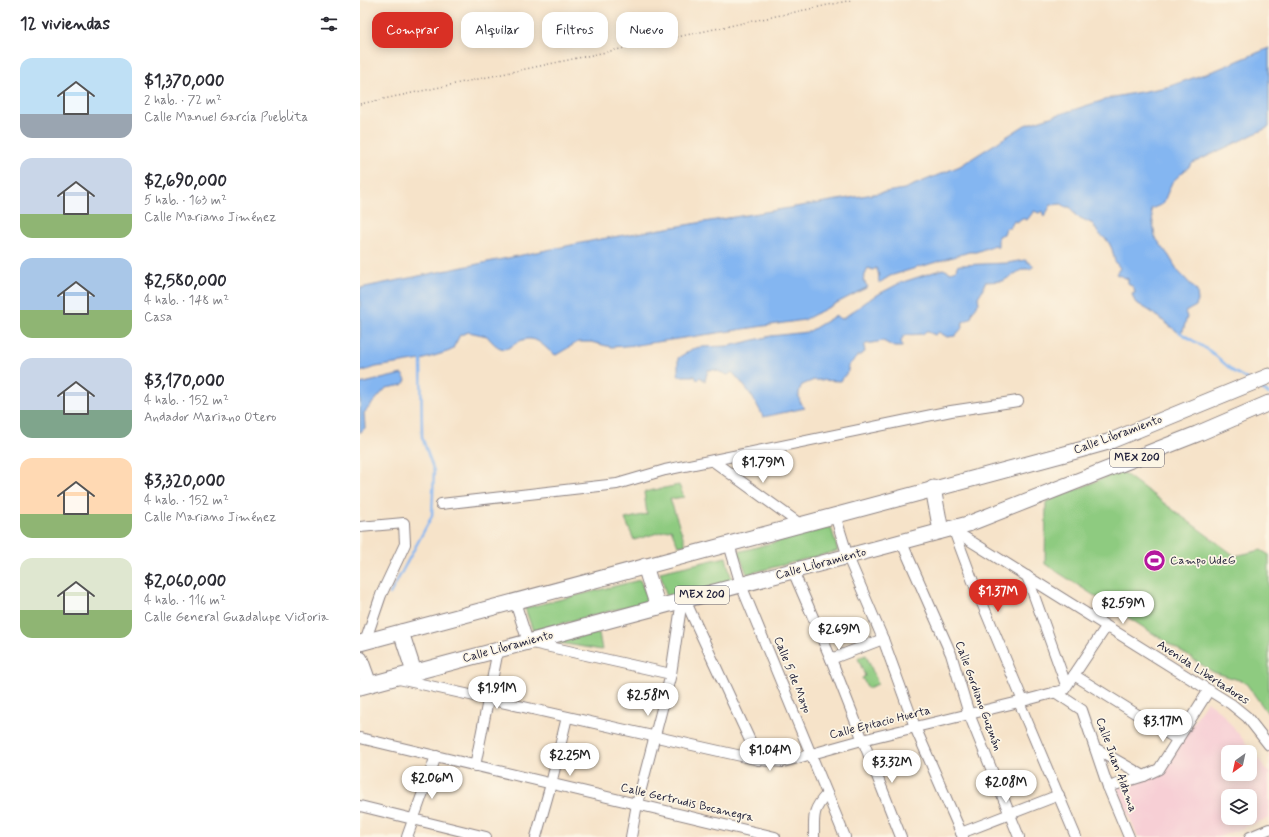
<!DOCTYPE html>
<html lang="es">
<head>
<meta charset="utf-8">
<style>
	body { margin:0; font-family:Mynerve,sans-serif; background:#f2f2f3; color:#2b2b33; height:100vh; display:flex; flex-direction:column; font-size:15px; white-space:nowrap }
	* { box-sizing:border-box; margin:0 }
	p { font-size:13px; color:#7c7c81 }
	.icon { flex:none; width:22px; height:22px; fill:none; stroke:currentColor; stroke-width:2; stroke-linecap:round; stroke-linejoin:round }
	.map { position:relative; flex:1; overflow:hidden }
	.details { display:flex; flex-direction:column; background:#fff; width:360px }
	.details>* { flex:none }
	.top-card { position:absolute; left:12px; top:12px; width:380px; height:36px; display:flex; gap:8px }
	.needle { width:26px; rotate:213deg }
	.fabs { position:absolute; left:861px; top:745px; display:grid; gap:8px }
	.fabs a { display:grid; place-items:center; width:36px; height:36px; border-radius:8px; background:#fff; box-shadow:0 2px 10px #0003; font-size:20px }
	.price { position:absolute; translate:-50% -34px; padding:0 9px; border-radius:14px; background:#fff; color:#222; font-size:13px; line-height:26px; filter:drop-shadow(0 1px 2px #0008) }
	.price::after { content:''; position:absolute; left:50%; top:24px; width:12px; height:9px; margin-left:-6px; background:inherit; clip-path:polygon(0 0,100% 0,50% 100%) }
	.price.on { background:#d93025; color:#fff }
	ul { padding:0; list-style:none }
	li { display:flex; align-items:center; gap:12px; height:100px; padding:0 20px }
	li span { display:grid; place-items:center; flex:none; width:112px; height:80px; border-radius:12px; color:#555 }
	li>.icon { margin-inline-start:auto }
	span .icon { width:48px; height:48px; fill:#fffc; stroke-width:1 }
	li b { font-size:17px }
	h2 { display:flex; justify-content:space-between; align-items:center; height:48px; padding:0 20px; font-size:17px }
	.pill { padding:0 14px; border-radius:12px; background:#fff; box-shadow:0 2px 10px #0003; font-size:14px; line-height:36px }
	.pill.on { background:#d93025; color:#fff }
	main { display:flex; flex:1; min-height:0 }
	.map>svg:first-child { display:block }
	.built { fill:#f7cfd5; fill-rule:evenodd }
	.green { fill:#8ecb80; stroke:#58765e }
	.water { fill:#84b6f1; stroke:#536c96 }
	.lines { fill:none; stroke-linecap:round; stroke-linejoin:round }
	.stream { stroke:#84b6f1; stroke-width:2.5 }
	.minor-casing { stroke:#8c8282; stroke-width:12 }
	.highway-casing { stroke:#8c8282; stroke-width:17 }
	.path { stroke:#8c8282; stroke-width:1.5; stroke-dasharray:1 3; stroke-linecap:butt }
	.minor { stroke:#fff; stroke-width:10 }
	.highway { stroke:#fff; stroke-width:15 }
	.labels { text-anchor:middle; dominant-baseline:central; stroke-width:3.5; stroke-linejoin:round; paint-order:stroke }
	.shield { fill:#fcf5e5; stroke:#63616e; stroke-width:1 }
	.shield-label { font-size:11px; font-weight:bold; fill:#22223b }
	.street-label { font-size:12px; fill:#22223b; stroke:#fcf5e5 }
	.poi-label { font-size:12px; fill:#22223b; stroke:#fcf5e5; text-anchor:start }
</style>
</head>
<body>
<main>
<section class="details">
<h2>12 viviendas<svg class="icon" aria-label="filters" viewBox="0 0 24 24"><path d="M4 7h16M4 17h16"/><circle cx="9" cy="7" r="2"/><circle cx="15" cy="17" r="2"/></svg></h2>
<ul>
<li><span style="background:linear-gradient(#bfe0f5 70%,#9aa5b1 0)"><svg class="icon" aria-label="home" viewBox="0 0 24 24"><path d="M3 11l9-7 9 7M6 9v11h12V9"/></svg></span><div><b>$1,370,000</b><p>2 hab. · 72 m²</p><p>Calle Manuel García Pueblita</p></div></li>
<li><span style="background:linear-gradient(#c9d6e8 70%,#8fb573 0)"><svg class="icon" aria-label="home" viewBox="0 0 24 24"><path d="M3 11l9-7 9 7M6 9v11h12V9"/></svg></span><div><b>$2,690,000</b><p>5 hab. · 163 m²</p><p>Calle Mariano Jiménez</p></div></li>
<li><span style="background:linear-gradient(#a9c7e8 65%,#8fb573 0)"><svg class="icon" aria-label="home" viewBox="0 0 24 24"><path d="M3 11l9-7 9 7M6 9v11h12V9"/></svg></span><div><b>$2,580,000</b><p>4 hab. · 148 m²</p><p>Casa</p></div></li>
<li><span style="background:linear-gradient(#c9d6e8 65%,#7fa58c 0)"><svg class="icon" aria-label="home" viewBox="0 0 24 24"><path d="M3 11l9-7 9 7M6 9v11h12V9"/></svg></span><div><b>$3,170,000</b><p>4 hab. · 152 m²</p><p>Andador Mariano Otero</p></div></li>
<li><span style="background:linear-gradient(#ffd9b3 70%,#8fb573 0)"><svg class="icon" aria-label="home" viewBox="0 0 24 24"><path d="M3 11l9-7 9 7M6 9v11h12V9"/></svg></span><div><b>$3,320,000</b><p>4 hab. · 152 m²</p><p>Calle Mariano Jiménez</p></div></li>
<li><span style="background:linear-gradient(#dfe7d0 65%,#8fb573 0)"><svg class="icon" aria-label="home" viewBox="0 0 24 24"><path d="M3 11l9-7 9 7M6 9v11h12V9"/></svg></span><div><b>$2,060,000</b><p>4 hab. · 116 m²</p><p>Calle General Guadalupe Victoria</p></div></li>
</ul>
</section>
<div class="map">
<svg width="909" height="837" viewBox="0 0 909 837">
	<rect width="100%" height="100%" fill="#fcf5e5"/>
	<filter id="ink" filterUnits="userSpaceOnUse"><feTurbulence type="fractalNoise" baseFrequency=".025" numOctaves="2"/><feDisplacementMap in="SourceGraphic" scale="8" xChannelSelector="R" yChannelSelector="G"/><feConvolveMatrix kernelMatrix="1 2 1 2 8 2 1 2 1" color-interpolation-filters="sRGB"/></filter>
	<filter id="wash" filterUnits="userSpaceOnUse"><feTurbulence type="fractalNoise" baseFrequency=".012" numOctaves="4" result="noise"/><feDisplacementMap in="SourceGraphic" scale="16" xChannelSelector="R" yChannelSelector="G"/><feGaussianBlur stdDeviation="0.9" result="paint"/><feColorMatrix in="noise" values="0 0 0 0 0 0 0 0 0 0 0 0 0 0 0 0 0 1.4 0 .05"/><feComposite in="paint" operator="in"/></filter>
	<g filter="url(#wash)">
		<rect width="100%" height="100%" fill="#f6e3c9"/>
		<path class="built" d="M847,701L861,712L909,772V818L859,837H778L757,787L802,772ZM868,752H890V774H868ZM868,796H890V818H868Z"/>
		<g class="green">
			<path d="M761,471L875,556L901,550L909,555V715L885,682L853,672L685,564L686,502Z"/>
			<path d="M319,485L324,497L310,499L326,545L318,546L311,529L274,540L265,519L287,514L284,492Z"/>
			<path d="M471,527L478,551L387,574L378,552Z"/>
			<path d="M366,557L372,581L307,598L300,572Z"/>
			<path d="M280,580L289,601L173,631L165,608Z"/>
			<path d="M239,633L242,650L194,642Z"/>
			<path d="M506,655L518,684L508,688L502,678L505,676L498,658Z"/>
		</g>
		<g class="water">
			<path d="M909,48V127L833,163L812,182L803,204L791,209L795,237L809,256L818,271L837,291L838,301L836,306L825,312L827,317L823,331L819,333L790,311L775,302L772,294L775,293L774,288L768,283V279L756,274L760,268L755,262L752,249L748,241L738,233L733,224L716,216L710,207H705L702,204L691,205L684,217L682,211L679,213L674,211L667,220L662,218L657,222L654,221L650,228H646L644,234L638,236V247L635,245L616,252H609L560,267L558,266L556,268L530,276L519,283C518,279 520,274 516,268L513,270L508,268L503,280L508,287L444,320L277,345L251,347L231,342H218L196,355C187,351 181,340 171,339C151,337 149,364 127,336L109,332L100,335L92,350L87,352L61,360L16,367L0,372V288L241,239L544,189L600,166L665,125L754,97L807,87L856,70Z"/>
			<path d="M665,260L674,266L670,269H663L643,281L625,282L623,289L618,297L619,303L613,311L611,318L603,322L602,328L595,336L587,337L579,332L575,335L566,331L563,334L545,335L541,340L542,347H534L523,341L506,344L504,346L505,352L498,356L488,366V371L481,381L454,380L442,385C437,392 438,403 445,408L403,417C395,399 386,387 372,372L368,375L355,370H348L345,381L340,377L337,380L335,376H318V358L332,349L340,347L369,346L411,336L448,332L475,316L482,319L513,297L540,283L583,269L590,272L596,270L597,266L600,265L647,263Z"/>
			<path d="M42,374L46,380L43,385L26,388L4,413L5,428L0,433V384Z"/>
		</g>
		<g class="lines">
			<g class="stream">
				<path d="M819,332L850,351L873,371L887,379"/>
				<path d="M898,386L909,394"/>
				<path d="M30,594L72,516L74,471L62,437L61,357"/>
			</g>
		</g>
	</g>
	<g filter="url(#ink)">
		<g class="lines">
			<defs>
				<g id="minor">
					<path d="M353,461L440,524"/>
					<path d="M81,504L257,484L305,470L591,411L658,401"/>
					<path d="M475,515L488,557L523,639L555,727L603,837"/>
					<path d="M0,527L44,523L45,544L21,595L5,642"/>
					<path d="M593,528L612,579L663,701"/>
					<path d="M593,530L871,704L887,717L909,745"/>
					<path d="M542,543L591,654L609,714L659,837"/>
					<path d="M369,544L381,585L485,837"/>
					<path d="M433,571L471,659L541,837"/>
					<path d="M667,576L706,685"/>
					<path d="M325,600L399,760"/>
					<path d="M155,602L168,642L311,674"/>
					<path d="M471,659L523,639"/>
					<path d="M714,675L818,740"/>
					<path d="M39,679L399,760L423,762L502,740L659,702L704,690L746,627"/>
					<path d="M695,692L722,710L748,787L769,837"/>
					<path d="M659,702L716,837"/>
					<path d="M0,738L415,837"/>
					<path d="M735,748L784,776"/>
					<path d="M115,766L138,650"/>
					<path d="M748,787L784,776L799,769L849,690"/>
					<path d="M0,806L126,837"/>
					<path d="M601,833L699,795"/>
					<path d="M47,837L76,756"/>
					<path d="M176,837L191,784L207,717"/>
					<path d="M271,837L277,804L311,674L322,600"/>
					<path d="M454,837C454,816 452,810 467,794"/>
					<path d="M890,837L909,829"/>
				</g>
				<g id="highway">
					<path d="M573,488L581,531"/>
					<path d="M285,566L298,607"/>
					<path d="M41,632L54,672"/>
					<path d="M0,643L716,451L748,442L909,376"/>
					<path d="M0,659L9,684"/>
					<path d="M0,687L608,524L837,434L909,403"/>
				</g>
			</defs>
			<use href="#minor" class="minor-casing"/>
			<use href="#highway" class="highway-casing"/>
			<path class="path" d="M0,104L492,0"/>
			<use href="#minor" class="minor"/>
			<use href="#highway" class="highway"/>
		</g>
	</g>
	<defs>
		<symbol id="stadium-disc" viewBox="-11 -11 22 22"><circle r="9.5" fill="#b5179e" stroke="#fcf5e5"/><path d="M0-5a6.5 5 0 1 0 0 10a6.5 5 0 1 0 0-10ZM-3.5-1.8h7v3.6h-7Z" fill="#fff"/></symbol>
	</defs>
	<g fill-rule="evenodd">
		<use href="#stadium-disc" x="782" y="548" width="25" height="25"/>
	</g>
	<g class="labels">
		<g class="shield">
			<rect x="750" y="449" width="54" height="18" rx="3"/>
			<rect x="315" y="586" width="54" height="18" rx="3"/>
		</g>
		<g class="shield-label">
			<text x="777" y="458">MEX 200</text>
			<text x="342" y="595">MEX 200</text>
		</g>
		<g class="street-label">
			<text transform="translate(758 435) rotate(-20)">Calle Libramiento</text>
			<text transform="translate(461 564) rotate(-15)">Calle Libramiento</text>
			<text transform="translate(148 647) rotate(-15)">Calle Libramiento</text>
			<text transform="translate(843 673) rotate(33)">Avenida Libertadores</text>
			<text transform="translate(432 675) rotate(68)">Calle 5 de Mayo</text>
			<text transform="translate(618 696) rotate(70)">Calle Gordiano Guzmán</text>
			<text transform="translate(520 723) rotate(-14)">Calle Epitacio Huerta</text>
			<text transform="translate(756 765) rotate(70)">Calle Juan Aldama</text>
			<text transform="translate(327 803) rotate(13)">Calle Gertrudis Bocanegra</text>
		</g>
		<g class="poi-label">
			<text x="810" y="561">Campo UdeG</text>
		</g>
	</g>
</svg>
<div class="fabs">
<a><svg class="needle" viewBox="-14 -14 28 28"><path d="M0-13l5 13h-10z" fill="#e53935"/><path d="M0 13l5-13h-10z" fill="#7c7c81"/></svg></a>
<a><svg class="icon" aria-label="layers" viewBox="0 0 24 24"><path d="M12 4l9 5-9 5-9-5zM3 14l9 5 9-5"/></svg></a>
</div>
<b class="price" style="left:403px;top:484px">$1.79M</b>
<b class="price on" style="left:638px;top:613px">$1.37M</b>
<b class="price" style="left:763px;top:625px">$2.59M</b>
<b class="price" style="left:479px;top:651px">$2.69M</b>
<b class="price" style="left:137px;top:710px">$1.91M</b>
<b class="price" style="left:288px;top:717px">$2.58M</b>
<b class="price" style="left:803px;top:743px">$3.17M</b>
<b class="price" style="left:410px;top:772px">$1.04M</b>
<b class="price" style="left:210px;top:777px">$2.25M</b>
<b class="price" style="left:532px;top:784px">$3.32M</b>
<b class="price" style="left:72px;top:800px">$2.06M</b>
<b class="price" style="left:646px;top:804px">$2.08M</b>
<div class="top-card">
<a class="pill on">Comprar</a>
<a class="pill">Alquilar</a>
<a class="pill">Filtros</a>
<a class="pill">Nuevo</a>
</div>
</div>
</main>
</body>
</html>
